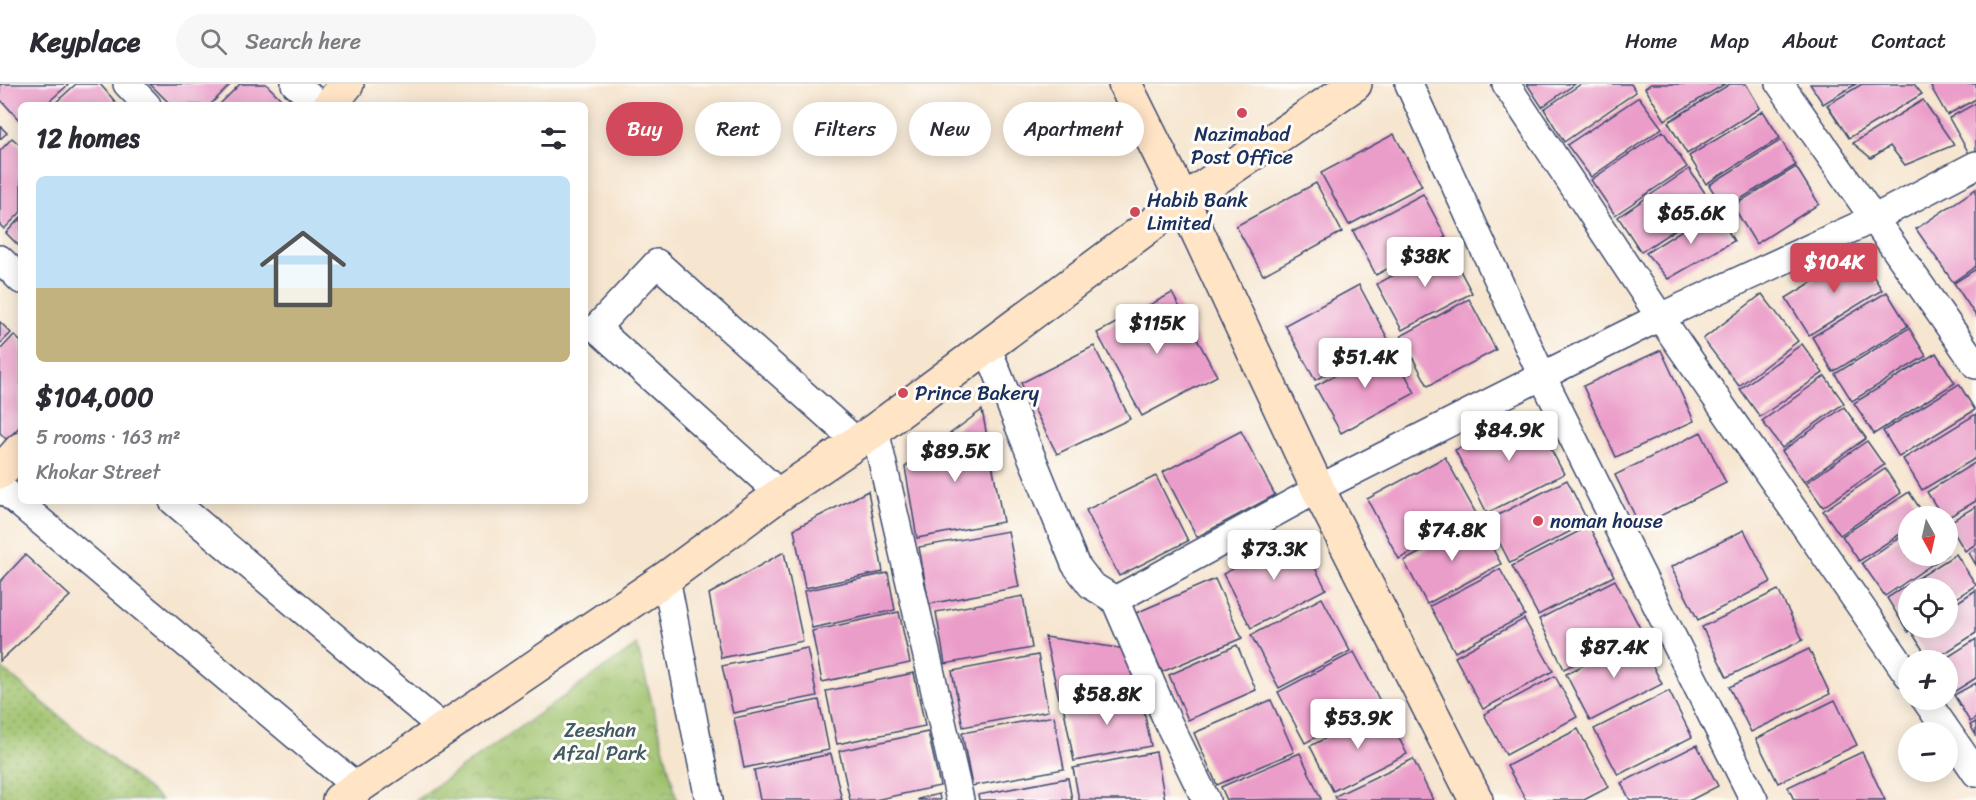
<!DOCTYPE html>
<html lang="en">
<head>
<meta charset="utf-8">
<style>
	body { margin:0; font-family:Sriracha,sans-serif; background:#f7f7f7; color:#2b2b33; height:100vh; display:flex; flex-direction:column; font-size:22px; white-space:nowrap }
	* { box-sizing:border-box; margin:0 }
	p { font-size:20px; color:#7c7c81 }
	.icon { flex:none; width:33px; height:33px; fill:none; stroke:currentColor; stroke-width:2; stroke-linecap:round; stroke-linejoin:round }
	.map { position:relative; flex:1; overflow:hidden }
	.side { position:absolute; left:18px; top:18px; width:570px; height:402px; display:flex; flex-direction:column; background:#fff; border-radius:9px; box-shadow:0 3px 15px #0003 }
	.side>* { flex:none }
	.banner { position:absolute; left:606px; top:18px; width:570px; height:54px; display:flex; gap:12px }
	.needle { width:39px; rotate:172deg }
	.tools { position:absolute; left:1898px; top:422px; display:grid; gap:12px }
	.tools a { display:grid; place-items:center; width:60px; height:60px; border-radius:50%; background:#fff; box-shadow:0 3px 15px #0003; font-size:30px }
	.price { position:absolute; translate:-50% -51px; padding:0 14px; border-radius:6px; background:#fff; color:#222; font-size:20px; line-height:39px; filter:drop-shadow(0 2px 3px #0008) }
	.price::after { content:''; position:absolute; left:50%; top:36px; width:18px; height:14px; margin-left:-9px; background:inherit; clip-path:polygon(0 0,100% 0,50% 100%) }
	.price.on { background:#d1495b; color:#fff }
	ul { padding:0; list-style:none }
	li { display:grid; align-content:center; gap:12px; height:318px; padding:0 18px }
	li span { display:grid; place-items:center; height:186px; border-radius:9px; color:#555 }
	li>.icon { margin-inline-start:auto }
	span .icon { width:108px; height:108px; fill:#fffc; stroke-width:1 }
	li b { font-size:26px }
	h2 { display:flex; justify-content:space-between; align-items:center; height:72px; padding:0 18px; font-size:26px }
	.tag { padding:0 21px; border-radius:27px; background:#fff; box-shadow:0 3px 15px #0003; font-size:21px; line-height:54px }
	.tag.on { background:#d1495b; color:#fff }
	header { display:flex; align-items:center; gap:36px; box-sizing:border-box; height:84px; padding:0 30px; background:#fff; border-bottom:2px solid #e1e1e2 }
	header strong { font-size:28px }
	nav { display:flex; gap:33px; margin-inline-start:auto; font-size:21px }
	.search { width:420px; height:54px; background:#f7f7f7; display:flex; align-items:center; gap:15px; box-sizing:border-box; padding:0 21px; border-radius:33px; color:#7c7c81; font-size:22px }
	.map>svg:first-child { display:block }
	.grass { fill:url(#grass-dots); stroke:#5c7864; stroke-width:1.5 }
	.park { fill:url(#park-crowns); stroke:#5c7864; stroke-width:1.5 }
	.building { fill:#eb9dc9 }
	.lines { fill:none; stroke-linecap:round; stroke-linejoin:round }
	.street-casing { stroke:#3c4a6f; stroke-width:30 }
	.secondary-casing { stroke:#3c4a6f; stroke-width:36 }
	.street { stroke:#fff; stroke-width:27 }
	.secondary { stroke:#ffe4c6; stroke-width:33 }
	.poi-dot { fill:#d1495b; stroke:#fdfcf7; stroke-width:2 }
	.labels { text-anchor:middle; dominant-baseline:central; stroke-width:6; stroke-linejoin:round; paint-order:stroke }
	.poi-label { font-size:20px; fill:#1b2f5e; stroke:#fdfcf7; text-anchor:start }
	.park-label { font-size:20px; fill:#425b62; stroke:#fdfcf7 }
</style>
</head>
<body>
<header>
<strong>Keyplace</strong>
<div class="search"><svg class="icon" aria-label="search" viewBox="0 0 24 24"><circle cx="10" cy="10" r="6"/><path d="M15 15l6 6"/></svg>Search here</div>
<nav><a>Home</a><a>Map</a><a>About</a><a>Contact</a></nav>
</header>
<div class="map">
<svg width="1976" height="716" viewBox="0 0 1976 716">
	<defs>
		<pattern id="grass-dots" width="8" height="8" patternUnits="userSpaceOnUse" patternTransform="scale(1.5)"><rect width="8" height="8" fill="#9ec16b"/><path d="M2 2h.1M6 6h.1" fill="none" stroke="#809d5b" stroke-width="1.8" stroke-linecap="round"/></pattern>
		<pattern id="park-crowns" width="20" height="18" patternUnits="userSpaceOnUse" patternTransform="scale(1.5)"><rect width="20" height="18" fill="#9ec16b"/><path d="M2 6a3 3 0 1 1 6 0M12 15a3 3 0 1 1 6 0" fill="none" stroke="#809d5b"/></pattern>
	</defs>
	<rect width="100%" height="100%" fill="#fdfcf7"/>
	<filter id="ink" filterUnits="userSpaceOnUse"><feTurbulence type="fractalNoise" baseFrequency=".0167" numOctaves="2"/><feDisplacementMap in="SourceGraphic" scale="12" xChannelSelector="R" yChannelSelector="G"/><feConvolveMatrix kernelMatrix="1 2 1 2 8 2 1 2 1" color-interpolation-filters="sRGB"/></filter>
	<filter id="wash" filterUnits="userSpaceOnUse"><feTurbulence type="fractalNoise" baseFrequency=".008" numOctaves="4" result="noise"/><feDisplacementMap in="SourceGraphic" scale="24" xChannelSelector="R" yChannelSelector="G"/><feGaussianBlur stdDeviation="1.35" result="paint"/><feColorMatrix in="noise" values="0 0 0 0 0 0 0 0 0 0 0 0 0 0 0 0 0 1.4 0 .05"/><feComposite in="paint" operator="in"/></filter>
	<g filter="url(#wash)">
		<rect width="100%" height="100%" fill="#f6e5cf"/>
		<path class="grass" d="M0,583L161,716H0Z"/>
		<path class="park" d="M637,561L677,716H416Z"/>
		<g id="blocks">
			<g class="building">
				<path d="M0,0H69L45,21H21V38L0,15Z"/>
				<path d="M76,0H100L118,21H53Z"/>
				<path d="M150,0H231L210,21H171Z"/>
				<path d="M240,0H266L287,21H219Z"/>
				<path d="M1527,0H1575L1542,23Z"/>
				<path d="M1581,0H1631L1636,8L1564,58L1544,25Z"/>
				<path d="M1651,0H1725L1665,36L1645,4Z"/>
				<path d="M1730,0H1746L1760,24L1687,70L1668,38Z"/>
				<path d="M1810,0H1856L1823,20Z"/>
				<path d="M1862,0H1914L1922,10L1849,54L1827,21Z"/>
				<path d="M1936,0H1976V15L1947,31L1931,3Z"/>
				<path d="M1639,13L1662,44L1591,93L1567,61Z"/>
				<path d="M1923,16L1954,61L1905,81L1890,62L1871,74L1853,59Z"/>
				<path d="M1976,19V68L1970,71L1949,34Z"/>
				<path d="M1763,27L1780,54L1706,100L1689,72Z"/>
				<path d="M0,42L7,49L0,55Z"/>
				<path d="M1663,47L1687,83L1615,131L1591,96Z"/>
				<path d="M1394,50L1422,102L1349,141L1321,89Z"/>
				<path d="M12,54L21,62V128L4,145L0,141V67Z"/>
				<path d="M1781,56L1796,81L1724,125L1709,101Z"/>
				<path d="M1796,83L1819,120L1756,160L1733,122Z"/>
				<path d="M1689,85L1713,121L1641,168L1618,133Z"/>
				<path d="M1316,99L1342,148L1263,191L1236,142Z"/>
				<path d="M1976,105V182L1953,198L1916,145Z"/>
				<path d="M1423,110L1446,153L1376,191L1353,147Z"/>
				<path d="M1715,125L1734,157L1668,195L1646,169Z"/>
				<path d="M21,133V164L6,149Z"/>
				<path d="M1447,162L1472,209L1402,246L1377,200Z"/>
				<path d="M1859,169L1882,206L1809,251L1786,214Z"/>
				<path d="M1976,185V232L1954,199Z"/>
				<path d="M1359,201L1389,257L1315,296L1285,241Z"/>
				<path d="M1887,208L1908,242L1833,288L1812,253Z"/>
				<path d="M1172,209L1217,292L1142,332L1097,249Z"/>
				<path d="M1762,210L1798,257L1739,302L1703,255Z"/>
				<path d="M1469,215L1496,266L1428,302L1401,252Z"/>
				<path d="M0,238L11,249L0,260Z"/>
				<path d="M1909,244L1926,272L1852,317L1835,290Z"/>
				<path d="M14,251L21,258V341L7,356L0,349V266Z"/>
				<path d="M1802,260L1823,289L1760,333L1740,305Z"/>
				<path d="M1094,262L1130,335L1057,370L1021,299Z"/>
				<path d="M1390,262L1415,309L1341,349L1315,302Z"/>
				<path d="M1661,266L1694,337L1616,373L1583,302Z"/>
				<path d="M1936,269L1955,299L1874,350L1854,319Z"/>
				<path d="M1825,292L1844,319L1782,364L1762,337Z"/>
				<path d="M1959,300L1975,326L1899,373L1883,347Z"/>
				<path d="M1844,323L1866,354L1804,398L1782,367Z"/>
				<path d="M982,326L1003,438L917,454L905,383Z"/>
				<path d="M1531,327L1564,390L1487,429L1455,366Z"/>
				<path d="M1976,330V374L1922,406L1903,375Z"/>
				<path d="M1241,347L1275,411L1197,453L1163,388Z"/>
				<path d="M1701,348L1726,399L1640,442L1615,391Z"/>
				<path d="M1867,357L1884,381L1823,423L1806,399Z"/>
				<path d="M1445,373L1478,433L1399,475L1367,415Z"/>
				<path d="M1976,378V417L1947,434V432H1942L1927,408Z"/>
				<path d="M1885,385L1901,409L1840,451L1823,427Z"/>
				<path d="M1156,392L1188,457L1119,492L1086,426Z"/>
				<path d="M1567,396L1588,438L1510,479L1488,436Z"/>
				<path d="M868,407L883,488L805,504L794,445Z"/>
				<path d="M1909,408L1925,432H1908V445L1859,477L1842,452Z"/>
				<path d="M1976,422V460L1965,467L1948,439Z"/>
				<path d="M1478,437L1501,480L1427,520L1404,477Z"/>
				<path d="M1589,442L1614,492L1538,531L1512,482Z"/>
				<path d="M1744,446L1771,498L1698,536L1671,483Z"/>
				<path d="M1008,447L1019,503L929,520L919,463Z"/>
				<path d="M1908,448V471H1946L1885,512L1862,479Z"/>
				<path d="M1298,451L1326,505L1251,544L1223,490Z"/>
				<path d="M1976,464V481L1969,469Z"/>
				<path d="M784,468L803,557L721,574L709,510Z"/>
				<path d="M1956,470L1976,501L1947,520V504H1908V543H1911L1908,548L1887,514Z"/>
				<path d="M25,471L70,512L0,577V498Z"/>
				<path d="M1500,485L1525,531L1455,568L1430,522Z"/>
				<path d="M888,489L895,526L812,544L804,507Z"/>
				<path d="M1215,495L1242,554L1162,588L1136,529Z"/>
				<path d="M1615,496L1641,546L1564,585L1539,535Z"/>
				<path d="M1778,506L1803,556L1727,593L1702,543Z"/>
				<path d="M1976,506V549L1934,576H1929L1911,547L1918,543H1947V525Z"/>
				<path d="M1023,512L1032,564L945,580L936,528Z"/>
				<path d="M1322,514L1350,567L1279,604L1251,551Z"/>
				<path d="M899,528L910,579L822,598L812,547Z"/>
				<path d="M1524,535L1553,587L1483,625L1455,573Z"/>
				<path d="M1045,553L1125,565L1134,599L1059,614Z"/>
				<path d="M1638,553L1662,600L1590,637L1566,590Z"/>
				<path d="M1976,555V594L1952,609L1947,601V576H1943Z"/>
				<path d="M1237,561L1256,606L1188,636L1169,591Z"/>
				<path d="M807,564L817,612L733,629L722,582Z"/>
				<path d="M1809,565L1830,610L1751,648L1729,603Z"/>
				<path d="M1354,568L1381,619L1305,659L1278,608Z"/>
				<path d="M1038,571L1048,627L963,643L952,587Z"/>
				<path d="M914,589L925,642L837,660L826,607Z"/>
				<path d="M1555,592L1577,633L1506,671L1484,630Z"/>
				<path d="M1976,599V634L1970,638L1954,611Z"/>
				<path d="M1140,606L1151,662L1074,677L1063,621Z"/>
				<path d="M1669,607L1692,653L1618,691L1594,645Z"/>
				<path d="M819,616L829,666L744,684L734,634Z"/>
				<path d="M1271,616L1294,668L1217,701L1194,649Z"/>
				<path d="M1835,616L1857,661L1778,699L1756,655Z"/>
				<path d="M1384,625L1407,670L1333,707L1310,662Z"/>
				<path d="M1054,632L1064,685L972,702L962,649Z"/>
				<path d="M1976,638V651L1970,641Z"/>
				<path d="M1578,645L1609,703L1584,716H1526L1507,682Z"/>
				<path d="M928,648L940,702L875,716H850L839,667Z"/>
				<path d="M1697,661L1718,702L1691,716H1630L1621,699Z"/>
				<path d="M1156,668L1165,716H1079L1073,684Z"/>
				<path d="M1862,668L1885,716H1794L1788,703Z"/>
				<path d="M1300,669L1321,715L1227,716L1221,703Z"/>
				<path d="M831,670L842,716H760L754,686Z"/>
				<path d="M1413,675L1433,716H1337L1335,712Z"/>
				<path d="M1068,694L1072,716H979L978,711Z"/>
				<path d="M939,710L940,716H918V715Z"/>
			</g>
		</g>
	</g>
	<g filter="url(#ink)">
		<use href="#blocks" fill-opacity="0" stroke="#3c4a6f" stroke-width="1.5"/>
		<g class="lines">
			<defs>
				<g id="street">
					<path d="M127,0L147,21"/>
					<path d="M295,0L320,21"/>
					<path d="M1409,0L1542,292L1754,716"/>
					<path d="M1506,0L1660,233L1908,591"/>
					<path d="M1780,0L1976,281"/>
					<path d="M0,175L21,196"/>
					<path d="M987,263L1075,480L1091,501L1115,516"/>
					<path d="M875,346L960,716"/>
					<path d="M0,403L358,704"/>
					<path d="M780,410L596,244L657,179L857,358"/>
					<path d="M173,417L445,646"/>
					<path d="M666,494L709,716"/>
					<path d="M1925,615L1976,689"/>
					<path d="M1206,716L1167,636L1115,516L1318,405L1542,292L1660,233L1875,134L1976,81"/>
				</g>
				<g id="secondary">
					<path d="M1125,0L1183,117L1318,405L1476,716"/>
					<path d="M330,21L347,0"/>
					<path d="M0,388L21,365"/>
					<path d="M339,716L666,494L780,410L875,346L1183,117L1355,0"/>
				</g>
			</defs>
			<use href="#street" class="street-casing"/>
			<use href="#secondary" class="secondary-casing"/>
			<use href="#street" class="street"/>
			<use href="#secondary" class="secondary"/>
		</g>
	</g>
	<g class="poi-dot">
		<circle cx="1242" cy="29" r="6"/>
		<circle cx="1135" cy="128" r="6"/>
		<circle cx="903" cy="309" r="6"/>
		<circle cx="1538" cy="437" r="6"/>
	</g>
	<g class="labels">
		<g class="poi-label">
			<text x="1242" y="50" text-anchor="middle">Nazimabad<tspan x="1242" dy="23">Post Office</tspan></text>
			<text x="1147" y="116">Habib Bank<tspan x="1147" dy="23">Limited</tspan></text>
			<text x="915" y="309">Prince Bakery</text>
			<text x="1550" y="437">noman house</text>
		</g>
		<g class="park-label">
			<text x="600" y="646">Zeeshan<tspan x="600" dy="23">Afzal Park</tspan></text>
		</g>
	</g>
</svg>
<div class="tools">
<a><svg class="needle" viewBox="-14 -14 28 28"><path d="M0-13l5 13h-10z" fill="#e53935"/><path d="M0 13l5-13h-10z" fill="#7c7c81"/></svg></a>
<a><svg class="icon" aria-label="locate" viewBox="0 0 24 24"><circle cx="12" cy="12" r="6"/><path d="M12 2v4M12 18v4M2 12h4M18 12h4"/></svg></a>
<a>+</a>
<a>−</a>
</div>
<b class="price" style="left:1691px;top:161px">$65.6K</b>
<b class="price" style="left:1425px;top:204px">$38K</b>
<b class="price on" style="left:1834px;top:210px">$104K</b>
<b class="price" style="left:1157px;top:271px">$115K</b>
<b class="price" style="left:1365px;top:305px">$51.4K</b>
<b class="price" style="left:1509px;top:378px">$84.9K</b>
<b class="price" style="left:955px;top:399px">$89.5K</b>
<b class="price" style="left:1452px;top:478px">$74.8K</b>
<b class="price" style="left:1274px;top:497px">$73.3K</b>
<b class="price" style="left:1614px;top:595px">$87.4K</b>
<b class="price" style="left:1107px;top:642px">$58.8K</b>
<b class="price" style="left:1358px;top:666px">$53.9K</b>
<div class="banner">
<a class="tag on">Buy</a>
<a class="tag">Rent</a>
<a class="tag">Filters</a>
<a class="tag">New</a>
<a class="tag">Apartment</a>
</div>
<section class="side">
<h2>12 homes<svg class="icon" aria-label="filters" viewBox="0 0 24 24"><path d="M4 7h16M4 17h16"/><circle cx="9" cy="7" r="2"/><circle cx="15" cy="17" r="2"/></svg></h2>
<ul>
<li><span style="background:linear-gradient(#bfe0f5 60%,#c2b280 0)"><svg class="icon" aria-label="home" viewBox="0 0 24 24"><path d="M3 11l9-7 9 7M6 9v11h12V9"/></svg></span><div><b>$104,000</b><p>5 rooms · 163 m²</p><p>Khokar Street</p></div></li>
</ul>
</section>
</div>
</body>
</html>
